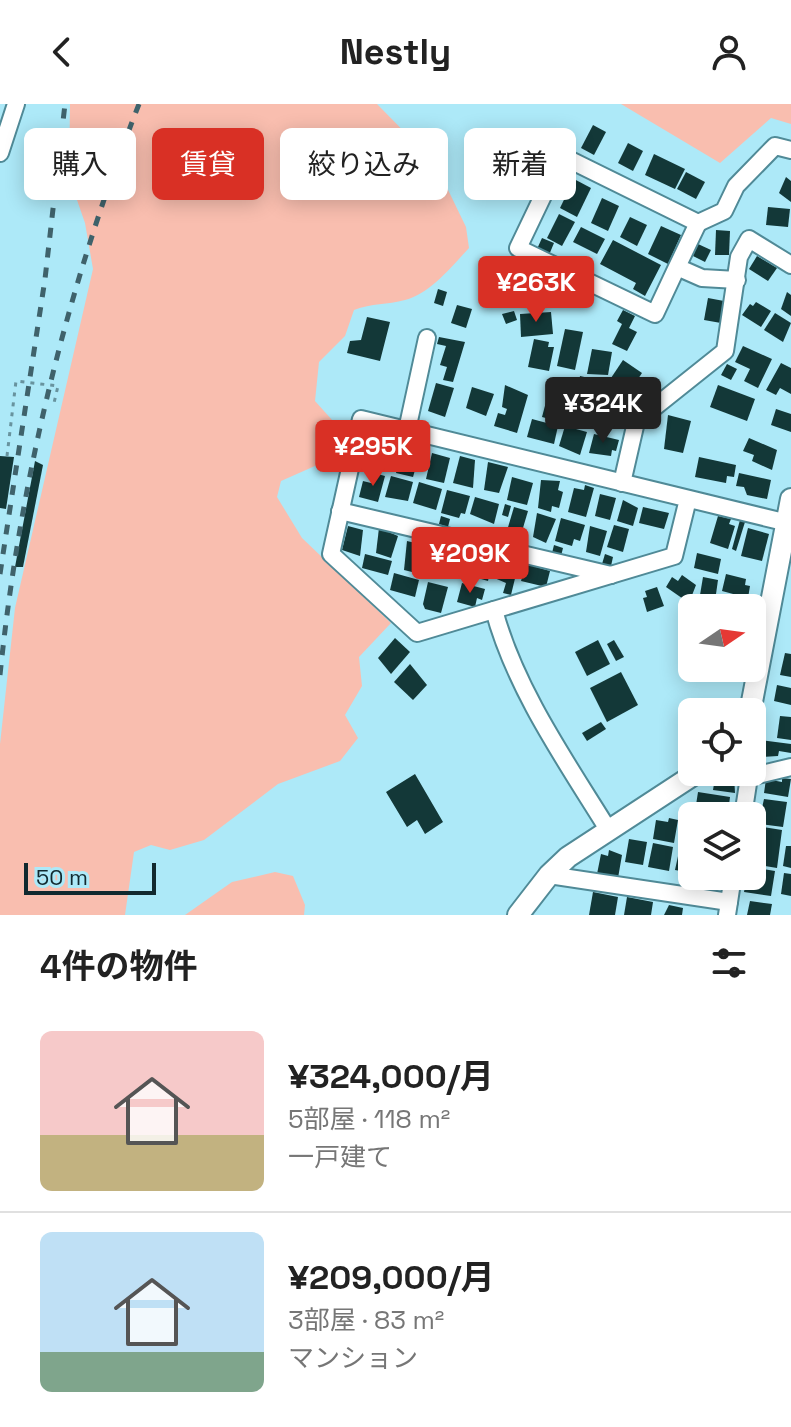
<!DOCTYPE html>
<html lang="ja">
<head>
<meta charset="utf-8">
<style>
	body { margin:0; font-family:"Space Grotesk","Noto Sans JP",sans-serif; background:#f6f6f6; color:#222; height:100vh; display:flex; flex-direction:column; font-size:30px; white-space:nowrap }
	* { box-sizing:border-box; margin:0 }
	p { font-size:26px; color:#767676 }
	.icon { flex:none; width:44px; height:44px; fill:none; stroke:currentColor; stroke-width:2; stroke-linecap:round; stroke-linejoin:round }
	.map { position:relative; height:811px; overflow:hidden }
	.details { display:flex; flex-direction:column; background:#fff; flex:1 }
	.details>* { flex:none }
	.hud { position:absolute; left:24px; top:24px; width:744px; height:72px; display:flex; gap:16px }
	.needle { width:52px; rotate:77deg }
	.buttons { position:absolute; left:678px; top:490px; display:grid; gap:16px }
	.buttons a { display:grid; place-items:center; width:88px; height:88px; border-radius:12px; background:#fff; box-shadow:0 4px 20px #0003; font-size:40px }
	.scale { position:absolute; left:24px; bottom:20px; width:132px; box-sizing:border-box; padding-left:8px; border:4px solid #11292f; border-top:0; font-size:22px; line-height:28px; white-space:nowrap; color:#11292f; -webkit-text-stroke:6px #ade9f8; paint-order:stroke }
	.price { position:absolute; translate:-50% -68px; padding:0 18px; border-radius:8px; background:#d93025; color:#fff; font-size:26px; line-height:52px; filter:drop-shadow(0 2px 4px #0008) }
	.price::after { content:''; position:absolute; left:50%; top:48px; width:24px; height:18px; margin-left:-12px; background:inherit; clip-path:polygon(0 0,100% 0,50% 100%) }
	.price.current { background:#222; color:#fff }
	ul { padding:0; list-style:none }
	li { display:flex; align-items:center; gap:24px; height:200px; padding:0 40px }
	li+li { border-top:2px solid #e0e0e0 }
	li span { display:grid; place-items:center; flex:none; width:224px; height:160px; border-radius:12px; color:#555 }
	li>.icon { margin-inline-start:auto }
	span .icon { width:96px; height:96px; fill:#fffc; stroke-width:1 }
	li b { font-size:34px }
	h2 { display:flex; justify-content:space-between; align-items:center; height:96px; padding:0 40px; font-size:34px }
	.pill { padding:0 28px; border-radius:12px; background:#fff; box-shadow:0 4px 20px #0003; font-size:28px; line-height:72px }
	.pill.current { background:#d93025; color:#fff }
	header { display:flex; justify-content:space-between; align-items:center; height:104px; padding:0 40px; background:#fff; font-size:36px; font-weight:700 }
	.map>svg:first-child { display:block }
	.green { fill:#f9beaf }
	.building { fill:#133838 }
	.lines { fill:none; stroke-linecap:round; stroke-linejoin:round }
	.minor-casing { stroke:#508a97; stroke-width:20 }
	.tertiary-casing { stroke:#508a97; stroke-width:24 }
	.path { stroke:#68939e; stroke-width:3; stroke-dasharray:4 6; stroke-linecap:butt }
	.minor { stroke:#fff; stroke-width:16 }
	.tertiary { stroke:#fff; stroke-width:20 }
	.rail { stroke:#3f626b; stroke-width:5; stroke-dasharray:10 10; stroke-linecap:butt }
</style>
</head>
<body>
<header><svg class="icon" aria-label="back" viewBox="0 0 24 24"><path d="M15 5l-7 7 7 7"/></svg>Nestly<svg class="icon" aria-label="person" viewBox="0 0 24 24"><circle cx="12" cy="8" r="4"/><path d="M4 21q1-7 8-7t8 7"/></svg></header>
<div class="map">
<svg width="791" height="811" viewBox="0 0 791 811">
	<rect width="100%" height="100%" fill="#ade9f8"/>
	<g class="green">
		<path d="M70,0H377L435,59L466,123L469,144C451,163 431,189 405,196C387,201 372,199 354,206L345,232L319,258L315,297L333,317L324,358L281,377L277,393L302,434L391,519L359,553L362,582L345,611L358,634L340,657L278,680L204,736L170,746L151,741L134,748L125,811H0V640L15,504L93,165L85,119L69,73Z"/>
		<path d="M621,0H791V20L771,14L720,59Z"/>
		<path d="M275,768L293,772L305,801L304,811H185L232,778Z"/>
	</g>
	<g class="building">
		<path d="M593,21L606,28L594,51L581,44Z"/>
		<path d="M628,39L643,47L633,67L618,59Z"/>
		<path d="M654,50L685,65L675,85L645,71Z"/>
		<path d="M686,68L705,78L696,95L677,85Z"/>
		<path d="M786,73L791,77V98L779,89Z"/>
		<path d="M574,75L591,84L577,113L560,104Z"/>
		<path d="M602,94L619,102L608,127L591,119Z"/>
		<path d="M768,103L790,105L788,123L766,121Z"/>
		<path d="M559,110L575,118L562,142L547,134Z"/>
		<path d="M630,113L647,121L637,142L620,133Z"/>
		<path d="M661,122L681,131L668,160L648,150Z"/>
		<path d="M581,123L605,135L597,150L573,138Z"/>
		<path d="M716,126L730,127L729,151H715Z"/>
		<path d="M542,134L554,139L549,151L537,145Z"/>
		<path d="M613,136L661,161L645,192L633,185L636,179L600,160Z"/>
		<path d="M698,140L711,146L705,158L693,152Z"/>
		<path d="M757,152L777,164L768,177L749,165Z"/>
		<path d="M438,185L447,188L443,202L434,199Z"/>
		<path d="M787,188L791,191V212L781,205Z"/>
		<path d="M708,194L724,197L721,219L704,216Z"/>
		<path d="M756,198L771,207L761,223L742,211L750,200L753,202Z"/>
		<path d="M457,201L472,205L466,224L451,219Z"/>
		<path d="M623,206L635,212L629,224L637,228L627,247L612,240L622,220L617,217Z"/>
		<path d="M514,207L517,216L506,220L502,210Z"/>
		<path d="M551,208L553,230L521,233L520,210Z"/>
		<path d="M775,209L791,219L783,238L764,226Z"/>
		<path d="M367,213L390,218L380,257L347,249L350,237L361,236Z"/>
		<path d="M565,225L583,228L575,266L557,262Z"/>
		<path d="M439,233L465,238L453,278L443,276L447,263L440,261L446,242L437,240Z"/>
		<path d="M534,235L549,238L548,243H554L549,267L528,263Z"/>
		<path d="M743,242L772,255L758,284L744,277L750,265L735,258Z"/>
		<path d="M592,245L612,248L608,271L587,270Z"/>
		<path d="M623,256L642,269L630,287L611,274Z"/>
		<path d="M781,259L791,264V290L780,284L776,291L766,286Z"/>
		<path d="M727,260L737,265L731,276L721,271Z"/>
		<path d="M580,272L593,275L590,286L578,283Z"/>
		<path d="M436,279L454,284L445,313L428,307Z"/>
		<path d="M505,281L528,291L517,329L494,322L498,309L505,311L507,305L502,303Z"/>
		<path d="M718,281L755,295L747,317L710,303Z"/>
		<path d="M472,283L494,290L486,312L466,304Z"/>
		<path d="M546,298L569,304L565,319L542,313Z"/>
		<path d="M776,305L791,310V328L771,321Z"/>
		<path d="M583,306L606,312L602,327L579,321Z"/>
		<path d="M668,311L691,317L683,349L664,345Z"/>
		<path d="M532,315L558,322L554,340L527,333Z"/>
		<path d="M565,322L587,328L580,351L559,342Z"/>
		<path d="M594,330L619,336L616,347L612,346L611,352L589,349Z"/>
		<path d="M384,331L396,334L387,363L367,357L371,342L375,343L377,336L382,337Z"/>
		<path d="M749,334L777,346L772,366L752,357L754,351L743,347Z"/>
		<path d="M402,347L419,352L413,373L396,369Z"/>
		<path d="M432,349L450,354L444,379L426,375Z"/>
		<path d="M0,352L14,353L6,405L0,404Z"/>
		<path d="M460,352L475,356L473,384L453,379Z"/>
		<path d="M699,353L736,361L734,373L727,372L726,379L695,373Z"/>
		<path d="M35,357L43,361L23,463H15Z"/>
		<path d="M488,358L508,363L499,389L484,386Z"/>
		<path d="M374,369L385,372L378,398L359,393L363,377L371,379Z"/>
		<path d="M739,369L771,376L767,395L747,391L744,383L736,382Z"/>
		<path d="M391,372L413,378L408,397L385,393Z"/>
		<path d="M512,373L533,379L527,401L507,396Z"/>
		<path d="M541,376L560,377L558,386L563,388L559,404L552,402L551,408L538,404Z"/>
		<path d="M419,378L442,385L436,406L413,399Z"/>
		<path d="M585,381L594,384L586,413L568,408L574,384L584,386Z"/>
		<path d="M447,386L470,392L465,410L461,409L459,414L441,409Z"/>
		<path d="M600,390L616,394L610,416L595,412Z"/>
		<path d="M475,393L499,400L494,420L470,410Z"/>
		<path d="M623,396L638,404L633,422L617,417Z"/>
		<path d="M505,400L511,402L508,413L502,411Z"/>
		<path d="M514,403L528,407L520,434L506,430Z"/>
		<path d="M643,403L669,409L664,425L639,419Z"/>
		<path d="M537,409L556,415L546,439L533,433Z"/>
		<path d="M441,412L450,415L448,423L439,420Z"/>
		<path d="M718,412L731,415L729,420L735,422L728,445L710,439Z"/>
		<path d="M561,414L585,421L580,437L574,435L572,442L555,437Z"/>
		<path d="M740,416L745,418L736,447L732,445Z"/>
		<path d="M614,421L629,425L623,448L607,443Z"/>
		<path d="M348,422L363,426L360,452L342,446Z"/>
		<path d="M590,422L607,427L600,452L586,448Z"/>
		<path d="M379,424L398,432L391,454L376,449Z"/>
		<path d="M748,424L769,430L762,457L741,452Z"/>
		<path d="M407,437L424,441L420,470L404,466Z"/>
		<path d="M554,441L563,444L561,452L552,449Z"/>
		<path d="M440,442L456,447L449,473L433,468Z"/>
		<path d="M468,449L486,453L483,465L490,467L488,477L460,469Z"/>
		<path d="M697,449L721,455L718,470L694,464Z"/>
		<path d="M365,450L392,457L388,471L362,464Z"/>
		<path d="M605,450L613,453L611,462L602,460Z"/>
		<path d="M496,457L518,462L511,491L503,489L506,479L492,473Z"/>
		<path d="M526,460L550,467L546,483L521,477Z"/>
		<path d="M394,469L419,476L415,493L390,486Z"/>
		<path d="M726,470L746,475L745,481L750,482L748,494L722,487Z"/>
		<path d="M682,471L696,481L689,499L666,483L672,473L678,477Z"/>
		<path d="M703,473L718,476L714,504L698,503Z"/>
		<path d="M428,478L448,483L441,509L425,505L423,500Z"/>
		<path d="M462,479L485,485L482,496L477,494L475,503L457,498Z"/>
		<path d="M657,483L664,502L647,508L643,494L647,493L645,487Z"/>
		<path d="M721,494L744,498L743,504H719Z"/>
		<path d="M395,534L410,548L391,570L378,554Z"/>
		<path d="M598,536L610,560L587,572L575,548Z"/>
		<path d="M614,536L624,553L616,557L607,540Z"/>
		<path d="M785,549L791,550V573L780,571Z"/>
		<path d="M410,560L427,581L413,596L394,578Z"/>
		<path d="M621,568L638,601L607,618L590,584Z"/>
		<path d="M777,581L791,584V601L774,597Z"/>
		<path d="M780,612L791,613V636L777,634Z"/>
		<path d="M601,618L606,625L587,637L582,629Z"/>
		<path d="M760,636L791,640V649L779,647L778,652L760,653Z"/>
		<path d="M723,669L734,671L735,689L713,686L715,674L722,675Z"/>
		<path d="M415,670L443,718L425,730L417,716L407,723L386,688Z"/>
		<path d="M782,674L791,675L788,693L764,689L766,675L782,678Z"/>
		<path d="M698,688L730,693L728,709L696,701Z"/>
		<path d="M764,695L787,698L783,723L760,720L761,711L754,710L756,703L762,704Z"/>
		<path d="M685,706L703,707L720,712H692V732H687L689,723L682,721Z"/>
		<path d="M669,714L678,716L674,739L653,735L656,716L668,718Z"/>
		<path d="M763,723L782,726L777,764L752,760L753,732L762,733Z"/>
		<path d="M629,735L647,738L643,761L625,758Z"/>
		<path d="M653,739L673,743L669,767L648,763Z"/>
		<path d="M786,742H791V764L783,762Z"/>
		<path d="M680,743L692,746V769L675,766Z"/>
		<path d="M609,746L622,751L618,774L597,770L601,750L608,752Z"/>
		<path d="M763,765L775,767L771,792L744,788L747,772L762,771Z"/>
		<path d="M784,769L791,770V792L781,790Z"/>
		<path d="M698,772H717L711,781L697,778Z"/>
		<path d="M593,788L618,793L615,811H589Z"/>
		<path d="M627,793L653,798L651,811H624Z"/>
		<path d="M750,797L772,800L770,811H747Z"/>
		<path d="M669,801L683,804L682,811H664Z"/>
	</g>
	<g class="lines">
		<defs>
			<g id="minor">
				<path d="M0,49L16,0"/>
				<path d="M698,119L724,107L736,82L775,42L791,46"/>
				<path d="M677,163L698,119L562,52L518,144L655,210L677,163L702,174L737,176"/>
				<path d="M407,326L427,234"/>
				<path d="M622,379L636,318L725,247L739,153L749,135L791,161"/>
				<path d="M688,395L674,452L417,529L331,450L361,315L784,418"/>
				<path d="M340,407L611,471"/>
				<path d="M494,506C515,585 567,659 609,727"/>
				<path d="M743,712L749,673L791,663"/>
				<path d="M549,771L729,798"/>
				<path d="M727,811L733,772"/>
			</g>
			<g id="tertiary">
				<path d="M750,608L791,395"/>
				<path d="M518,811L549,771L568,753L698,668"/>
			</g>
		</defs>
		<use href="#minor" class="minor-casing"/>
		<use href="#tertiary" class="tertiary-casing"/>
		<path class="path" d="M7,352L16,277L58,282L54,299"/>
		<use href="#minor" class="minor"/>
		<use href="#tertiary" class="tertiary"/>
		<g class="rail">
			<path d="M0,470L45,175L65,0"/>
			<path d="M0,571C20,375 67,184 139,0"/>
		</g>
	</g>
</svg>
<div class="buttons">
<a><svg class="needle" viewBox="-14 -14 28 28"><path d="M0-13l5 13h-10z" fill="#e53935"/><path d="M0 13l5-13h-10z" fill="#767676"/></svg></a>
<a><svg class="icon" aria-label="locate" viewBox="0 0 24 24"><circle cx="12" cy="12" r="6"/><path d="M12 2v4M12 18v4M2 12h4M18 12h4"/></svg></a>
<a><svg class="icon" aria-label="layers" viewBox="0 0 24 24"><path d="M12 4l9 5-9 5-9-5zM3 14l9 5 9-5"/></svg></a>
</div>
<div class="scale">50 m</div>
<b class="price" style="left:536px;top:220px">¥263K</b>
<b class="price current" style="left:603px;top:341px">¥324K</b>
<b class="price" style="left:373px;top:384px">¥295K</b>
<b class="price" style="left:470px;top:491px">¥209K</b>
<div class="hud">
<a class="pill">購入</a>
<a class="pill current">賃貸</a>
<a class="pill">絞り込み</a>
<a class="pill">新着</a>
</div>
</div>
<section class="details">
<h2>4件の物件<svg class="icon" aria-label="filters" viewBox="0 0 24 24"><path d="M4 7h16M4 17h16"/><circle cx="9" cy="7" r="2"/><circle cx="15" cy="17" r="2"/></svg></h2>
<ul>
<li><span style="background:linear-gradient(#f6c9c9 65%,#c2b280 0)"><svg class="icon" aria-label="home" viewBox="0 0 24 24"><path d="M3 11l9-7 9 7M6 9v11h12V9"/></svg></span><div><b>¥324,000/月</b><p>5部屋 · 118 m²</p><p>一戸建て</p></div></li>
<li><span style="background:linear-gradient(#bfe0f5 75%,#7fa58c 0)"><svg class="icon" aria-label="home" viewBox="0 0 24 24"><path d="M3 11l9-7 9 7M6 9v11h12V9"/></svg></span><div><b>¥209,000/月</b><p>3部屋 · 83 m²</p><p>マンション</p></div></li>
</ul>
</section>
</body>
</html>
